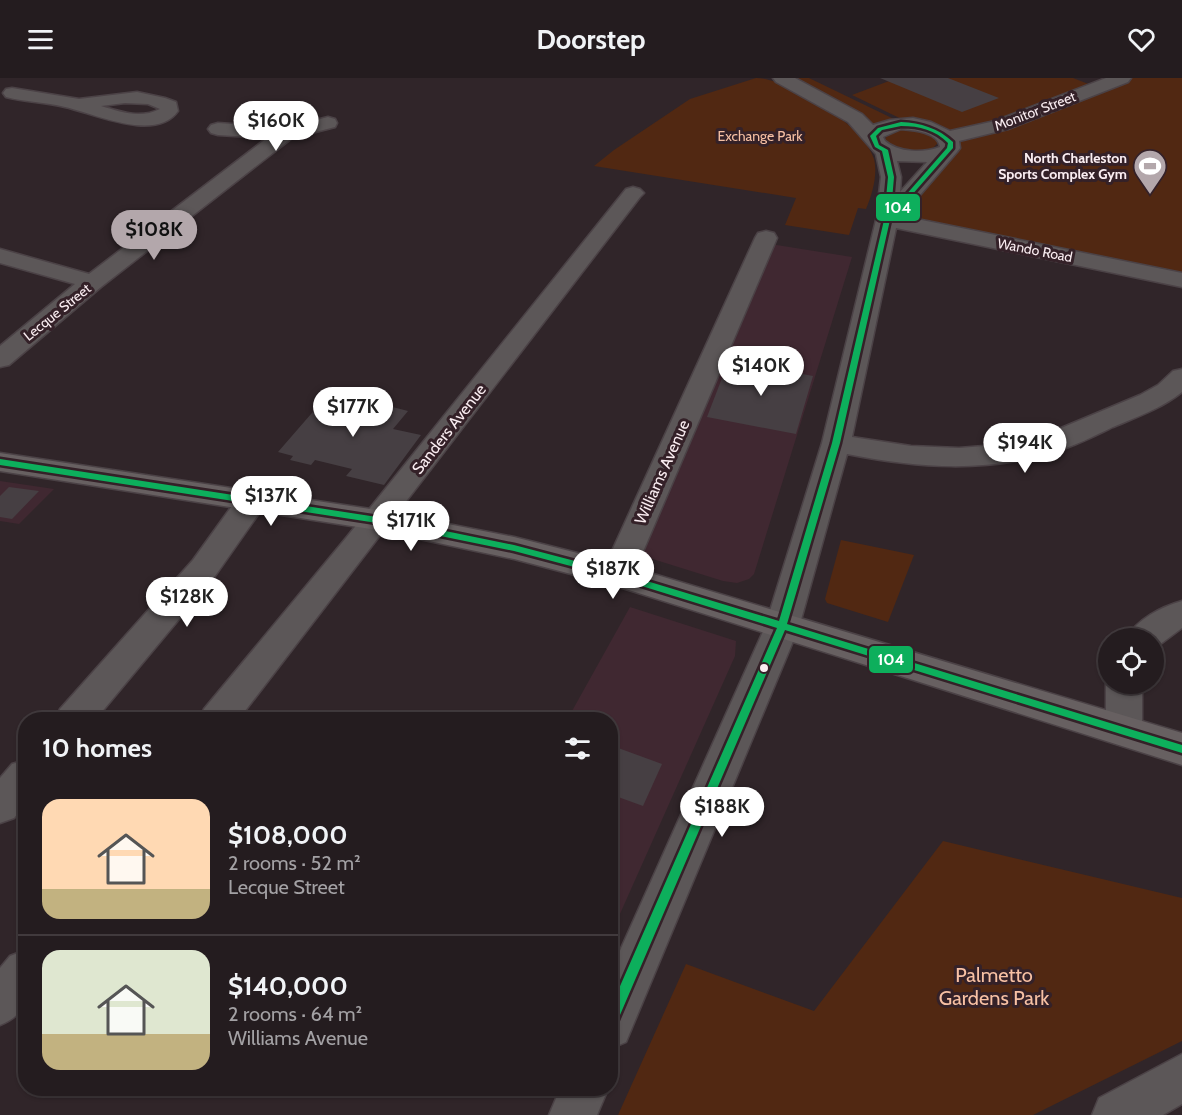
<!DOCTYPE html>
<html lang="en">
<head>
<meta charset="utf-8">
<style>
	body { margin:0; font-family:Cabin,sans-serif; background:#2c2528; color:#f1f3f6; height:100vh; display:flex; flex-direction:column; font-size:22px; white-space:nowrap }
	* { box-sizing:border-box; margin:0 }
	p { font-size:20px; color:#a3a1a4 }
	.icon { flex:none; width:33px; height:33px; fill:none; stroke:currentColor; stroke-width:2; stroke-linecap:round; stroke-linejoin:round }
	.map { position:relative; flex:1; overflow:hidden }
	.drawer { position:absolute; left:18px; top:634px; width:600px; height:384px; display:flex; flex-direction:column; background:#241c1f; border-radius:24px; box-shadow:0 2px 4px #0004,0 0 0 2px #413a3d }
	.drawer>* { flex:none }
	.fabs { position:absolute; left:1098px; top:550px; display:grid; gap:12px }
	.fabs a { display:grid; place-items:center; width:66px; height:66px; border-radius:50%; background:#241c1f; box-shadow:0 2px 4px #0004,0 0 0 2px #413a3d; font-size:30px }
	.price { position:absolute; translate:-50% -51px; padding:0 14px; border-radius:21px; background:#fff; color:#222; font-size:20px; line-height:39px; filter:drop-shadow(0 2px 3px #0008) }
	.price::after { content:''; position:absolute; left:50%; top:36px; width:18px; height:14px; margin-left:-9px; background:inherit; clip-path:polygon(0 0,100% 0,50% 100%) }
	.price.active { background:#b3a7ab; color:#111 }
	ul { padding:0; list-style:none }
	li { display:flex; align-items:center; gap:18px; height:150px; padding:0 24px }
	li+li { border-top:2px solid #413a3d }
	li span { display:grid; place-items:center; flex:none; width:168px; height:120px; border-radius:18px; color:#555 }
	li>.icon { margin-inline-start:auto }
	span .icon { width:72px; height:72px; fill:#fffc; stroke-width:1 }
	li b { font-size:26px }
	h2 { display:flex; justify-content:space-between; align-items:center; height:72px; padding:0 24px; font-size:26px }
	header { display:flex; justify-content:space-between; align-items:center; height:78px; padding:0 24px; background:#241c1f; font-size:27px; font-weight:700 }
	.map>svg:first-child { display:block }
	.built { fill:#402831 }
	.green { fill:#512812 }
	.building { fill:#463f43 }
	.lines { fill:none; stroke-linecap:round; stroke-linejoin:round }
	.minor-casing { stroke:#4b4246; stroke-width:3 }
	.major-casing { stroke:#4b4246; stroke-width:3 }
	.minor { fill:#5c5758; fill-rule:evenodd }
	.major { fill:#676061; fill-rule:evenodd }
	.bus-1-casing { stroke:#342128; stroke-width:5 }
	.bus-1 { fill:#0daf5c; fill-rule:evenodd }
	.bus-dot { fill:#faedf1; stroke:#342128; stroke-width:2 }
	.labels { text-anchor:middle; dominant-baseline:central; stroke-width:6; stroke-linejoin:round; paint-order:stroke }
	.far-street-label { font-size:14px; fill:#faedf1; stroke:#342128 }
	.far-park-label { font-size:14px; fill:#f8c1a4; stroke:#342128 }
	.far-poi-label { font-size:14px; font-weight:bold; fill:#faedf1; stroke:#342128; text-anchor:end }
	.street-label { font-size:16px; fill:#faedf1; stroke:#342128 }
	.near-park-label { font-size:20px; fill:#f8c1a4; stroke:#342128 }
	.line-badge { stroke:#342128; stroke-width:2 }
	.badge-label { font-size:16px; text-anchor:middle; font-weight:bold; fill:#fff }
</style>
</head>
<body>
<header><svg class="icon" aria-label="menu" viewBox="0 0 24 24"><path d="M4 6h16M4 12h16M4 18h16"/></svg>Doorstep<svg class="icon" aria-label="heart" viewBox="0 0 24 24"><path d="M12 20l-8-8c-3-5 5-10 8-4 3-6 11-1 8 4z"/></svg></header>
<div class="map">
<svg width="1182" height="1037" viewBox="0 0 1182 1037">
	<rect width="100%" height="100%" fill="#302529"/>
	<g class="built">
		<path d="M764,165L852,179L754,496L749,501L737,505L723,503L627,473Z"/>
		<path d="M0,403L54,411L19,446L0,443Z"/>
		<path d="M630,529L736,563L735,578L611,856L610,642H567Z"/>
	</g>
	<g class="green">
		<path d="M756,0C789,0 865,48 874,81C878,97 872,117 866,131L858,130L849,157L785,147L796,120L594,88L614,72L690,21Z"/>
		<path d="M791,0H809L896,42L873,48Z"/>
		<path d="M897,0H1073L1096,9L1123,0H1182V202L887,142L951,65L852,17Z"/>
		<path d="M898,52C912,51 930,52 938,64C929,81 895,74 885,62L887,56Z"/>
		<path d="M841,462L914,477L888,544L827,525L825,521Z"/>
		<path d="M943,763L1182,820V963L1033,1037H618L686,886L814,933Z"/>
	</g>
	<g class="building">
		<path d="M880,0H948L999,20L962,34Z"/>
		<path d="M729,282L813,298L796,356L707,339Z"/>
		<path d="M331,313L408,333L393,351L421,357L384,407L346,398L352,391L315,382L311,387L290,382L293,378L278,374Z"/>
		<path d="M9,409L39,413L12,441L0,439V418Z"/>
		<path d="M610,667L662,686L643,728L610,716Z"/>
	</g>
	<g class="lines">
		<defs>
			<g id="minor">
				<path d="M773,0H795L862,36L873,47L890,42L913,40L931,44L950,53L995,43L1106,0H1131L1128,4L1008,51L959,63L960,70L957,74L902,138L1182,195V209L896,150L852,359L911,368L959,370L1009,366L1035,361L1140,317L1158,307L1173,293L1182,291V314C1162,330 1137,339 1113,349C1094,358 1075,368 1054,374C986,395 917,390 847,376L799,549L626,964L610,971V895L765,549L822,365L876,142L881,99L876,76L848,44L776,4ZM901,51C914,52 938,54 940,69C923,75 899,75 885,63L883,59ZM897,83L927,84L900,114L901,99Z"/>
				<path d="M12,10L79,21L137,14L165,20L176,24L178,33C156,65 93,35 65,29C45,24 25,24 6,19L3,15L6,11ZM125,25L148,26L160,31C140,41 121,34 101,28Z"/>
				<path d="M328,39L335,41L337,45L335,49L292,60L101,209L9,287L0,289V268L75,206L0,185V171L89,196L267,60L218,57L211,55L208,51L211,47L218,45L285,50Z"/>
				<path d="M633,109L640,111L644,115L640,119L238,642H199L204,631L346,460L626,111Z"/>
				<path d="M766,153L774,155L777,160L633,497L628,505L617,509L606,505L601,497L755,160L758,155Z"/>
				<path d="M253,411L264,414L268,421L264,428L215,498L95,642H55L60,631L193,482L242,414Z"/>
				<path d="M1182,523V550L1155,570L1154,561H1126C1137,541 1161,529 1182,523Z"/>
				<path d="M1108,602V606H1142V653L1137,664L1124,668L1111,664L1106,653V606Z"/>
				<path d="M26,682V726L14,740L0,745V700L12,686Z"/>
				<path d="M26,872C26,906 37,932 0,947V890L10,878Z"/>
				<path d="M1182,976V1026L1163,1037H1092L1099,1020Z"/>
				<path d="M560,1011H608L597,1037H549Z"/>
			</g>
			<path id="major" d="M0,375L377,432L514,459L617,485L1182,655V687L613,507L514,481L377,452L0,393Z"/>
		</defs>
		<use href="#minor" class="minor-casing"/>
		<use href="#major" class="major-casing"/>
		<use href="#minor" class="minor"/>
		<use href="#major" class="major"/>
		<defs>
			<path id="bus-1" d="M901,44C921,45 938,50 953,64V70L890,142L840,365L787,546L1182,667V675L785,552L614,951L610,953V931L777,550L616,500L514,473L377,445L0,387V381L377,439L514,467L617,494L779,543L832,365L884,142L888,99L882,73L875,69L870,58L878,50ZM901,48C920,48 935,52 948,65L947,70L891,134L894,99L888,72L879,67L876,58L882,52Z"/>
		</defs>
		<use href="#bus-1" class="bus-1-casing"/>
		<use href="#bus-1" class="bus-1"/>
	</g>
	<defs>
		<symbol id="stadium-pin" viewBox="-11 -11 22 30"><path d="M0 17L-7.5 6A9.5 9.5 0 1 1 7.5 6Z" fill="#b3a7ab" stroke="#342128"/><path d="M0-5a6.5 5 0 1 0 0 10a6.5 5 0 1 0 0-10ZM-3.5-1.8h7v3.6h-7Z" fill="#fff"/></symbol>
	</defs>
	<g fill-rule="evenodd">
		<use href="#stadium-pin" x="1131" y="69" width="38" height="52"/>
	</g>
	<circle class="bus-dot" cx="764" cy="590" r="5"/>
	<g class="labels">
		<g class="far-street-label">
			<text transform="translate(1035 33) rotate(-21)">Monitor Street</text>
			<text transform="translate(1035 172) rotate(11)">Wando Road</text>
			<text transform="translate(57 234) rotate(-39)">Lecque Street</text>
		</g>
		<g class="far-park-label">
			<text x="760" y="58">Exchange Park</text>
		</g>
		<g class="far-poi-label">
			<text x="1127" y="80">North Charleston<tspan x="1127" dy="16">Sports Complex Gym</tspan></text>
		</g>
		<g class="street-label">
			<text transform="translate(449 351) rotate(-52)">Sanders Avenue</text>
			<text transform="translate(662 394) rotate(-66)">Williams Avenue</text>
		</g>
		<g class="near-park-label">
			<text x="994" y="897">Palmetto<tspan x="994" dy="23">Gardens Park</tspan></text>
		</g>
	</g>
	<g class="line-badge">
		<rect x="875" y="115" width="46" height="29" rx="6" fill="#0daf5c"/>
		<rect x="868" y="567" width="46" height="29" rx="6" fill="#0daf5c"/>
	</g>
	<g class="badge-label">
		<text x="898" y="135">104</text>
		<text x="891" y="587">104</text>
	</g>
</svg>
<div class="fabs">
<a><svg class="icon" aria-label="locate" viewBox="0 0 24 24"><circle cx="12" cy="12" r="6"/><path d="M12 2v4M12 18v4M2 12h4M18 12h4"/></svg></a>
</div>
<b class="price" style="left:276px;top:74px">$160K</b>
<b class="price active" style="left:154px;top:183px">$108K</b>
<b class="price" style="left:761px;top:319px">$140K</b>
<b class="price" style="left:353px;top:360px">$177K</b>
<b class="price" style="left:1025px;top:396px">$194K</b>
<b class="price" style="left:271px;top:449px">$137K</b>
<b class="price" style="left:411px;top:474px">$171K</b>
<b class="price" style="left:613px;top:522px">$187K</b>
<b class="price" style="left:187px;top:550px">$128K</b>
<b class="price" style="left:722px;top:760px">$188K</b>
<section class="drawer">
<h2>10 homes<svg class="icon" aria-label="filters" viewBox="0 0 24 24"><path d="M4 7h16M4 17h16"/><circle cx="9" cy="7" r="2"/><circle cx="15" cy="17" r="2"/></svg></h2>
<ul>
<li><span style="background:linear-gradient(#ffd9b3 75%,#c2b280 0)"><svg class="icon" aria-label="home" viewBox="0 0 24 24"><path d="M3 11l9-7 9 7M6 9v11h12V9"/></svg></span><div><b>$108,000</b><p>2 rooms · 52 m²</p><p>Lecque Street</p></div></li>
<li><span style="background:linear-gradient(#dfe7d0 70%,#c2b280 0)"><svg class="icon" aria-label="home" viewBox="0 0 24 24"><path d="M3 11l9-7 9 7M6 9v11h12V9"/></svg></span><div><b>$140,000</b><p>2 rooms · 64 m²</p><p>Williams Avenue</p></div></li>
</ul>
</section>
</div>
</body>
</html>
